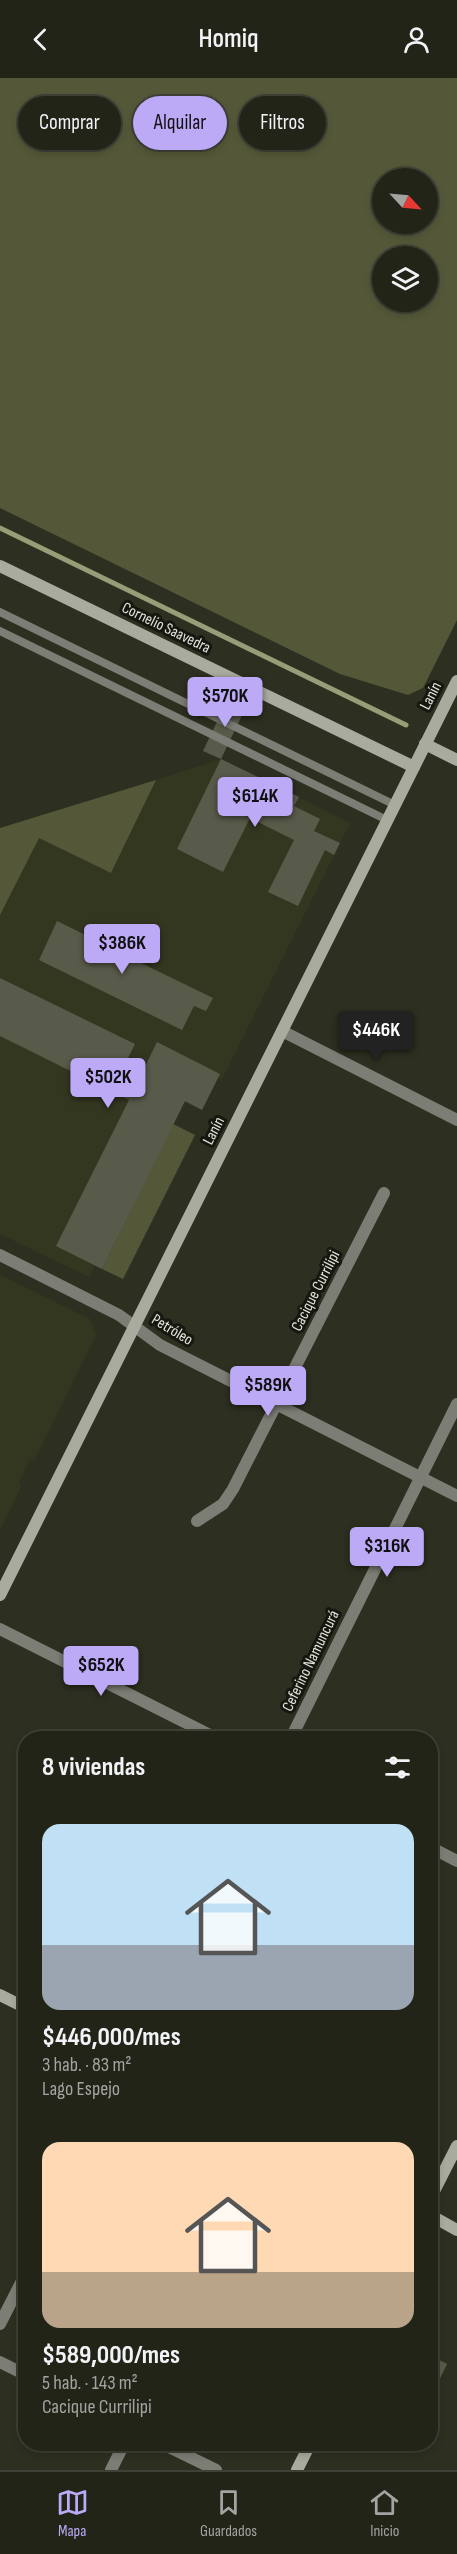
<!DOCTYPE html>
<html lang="es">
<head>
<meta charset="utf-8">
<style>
	body { margin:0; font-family:"Sofia Sans Condensed",sans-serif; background:#2a2c21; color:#f1f3f6; height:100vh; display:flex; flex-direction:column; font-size:22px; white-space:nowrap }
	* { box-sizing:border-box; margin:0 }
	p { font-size:20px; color:#a2a4a2 }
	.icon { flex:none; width:33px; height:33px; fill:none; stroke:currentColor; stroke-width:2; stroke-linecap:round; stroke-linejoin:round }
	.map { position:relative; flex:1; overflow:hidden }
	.panel { position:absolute; left:18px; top:1653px; width:420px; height:720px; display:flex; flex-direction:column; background:#222418; border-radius:24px; box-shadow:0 3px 9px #0003,0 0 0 2px #3f4137 }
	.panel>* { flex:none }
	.hud { position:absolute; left:18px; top:18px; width:422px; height:54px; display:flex; gap:12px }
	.needle { width:39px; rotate:116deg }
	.buttons { position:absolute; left:372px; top:90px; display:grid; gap:12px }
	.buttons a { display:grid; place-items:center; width:66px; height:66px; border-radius:50%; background:#222418; box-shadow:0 3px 9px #0003,0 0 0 2px #3f4137; font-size:30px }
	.price { position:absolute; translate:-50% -51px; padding:0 14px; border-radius:6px; background:#bcaaf6; color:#111; font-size:20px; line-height:39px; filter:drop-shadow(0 2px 3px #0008) }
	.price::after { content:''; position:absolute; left:50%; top:36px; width:18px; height:14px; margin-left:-9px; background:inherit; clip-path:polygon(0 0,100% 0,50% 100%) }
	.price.active { background:#222; color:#fff }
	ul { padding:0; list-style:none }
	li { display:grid; align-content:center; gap:12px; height:318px; padding:0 24px }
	li span { display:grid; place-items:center; height:186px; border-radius:18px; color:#555 }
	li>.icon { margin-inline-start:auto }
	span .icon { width:108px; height:108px; fill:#fffc; stroke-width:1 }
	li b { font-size:26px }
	h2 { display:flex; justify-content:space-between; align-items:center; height:72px; padding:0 24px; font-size:26px }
	.pill { padding:0 21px; border-radius:27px; background:#222418; box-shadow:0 3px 9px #0003,0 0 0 2px #3f4137; font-size:21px; line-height:54px }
	.pill.active { background:#bcaaf6; color:#111 }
	header { display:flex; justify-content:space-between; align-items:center; height:78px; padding:0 24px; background:#222418; font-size:27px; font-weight:600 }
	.tab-bar { display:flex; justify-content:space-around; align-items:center; height:84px; border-top:2px solid #3f4137; background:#222418; font-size:16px; color:#a2a4a2 }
	.tab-bar a { display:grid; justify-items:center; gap:3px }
	.tab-bar .active { color:#bcaaf6 }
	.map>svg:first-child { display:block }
	.built { fill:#343720 }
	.green { fill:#545838; fill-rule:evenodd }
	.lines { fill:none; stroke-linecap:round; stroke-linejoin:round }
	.stream { stroke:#979d77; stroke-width:5 }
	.building { fill:#595b4a }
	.lane { stroke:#7c7e75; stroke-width:8 }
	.street { stroke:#7c7e75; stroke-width:12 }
	.secondary { stroke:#a9ab9e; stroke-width:12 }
	.labels { text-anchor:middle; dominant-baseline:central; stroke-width:6; stroke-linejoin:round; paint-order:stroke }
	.street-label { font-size:16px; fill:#e2e4da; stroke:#161710 }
</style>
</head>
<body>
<header><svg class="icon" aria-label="back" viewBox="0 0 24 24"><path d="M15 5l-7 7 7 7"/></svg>Homiq<svg class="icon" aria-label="person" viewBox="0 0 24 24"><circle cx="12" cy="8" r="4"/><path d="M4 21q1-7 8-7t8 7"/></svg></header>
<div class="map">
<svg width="457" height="2392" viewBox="0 0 457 2392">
	<rect width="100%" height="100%" fill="#2d3020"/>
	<g class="built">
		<path d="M221,681L350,745L222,1001L218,1000L202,1032L184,1024L102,1191L95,1188L89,1199L0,1156V837L38,759L111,795L156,702Z"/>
		<path d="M0,1197L90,1241L96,1257L35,1381L29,1383L19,1404L21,1409L0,1452Z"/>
	</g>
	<g class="green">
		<path d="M0,0H457V542L423,610L408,617L340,596L0,430ZM382,100H428V146H382ZM382,178H428V224H382Z"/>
		<path d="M156,702L111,795L39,760L0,837V750Z"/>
		<path d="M173,1046L195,1057L123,1201L102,1191Z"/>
	</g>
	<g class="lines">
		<path class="stream" d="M0,450L406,647"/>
	</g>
	<g class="building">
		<path d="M229,619L247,627L221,681L203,673Z"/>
		<path d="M221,681L299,719L294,728L320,741L314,753L340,765L334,777L325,772L298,828L268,814L294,762L250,740L223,794L177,771Z"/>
		<path d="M57,843L112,870L117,861L144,874L139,884L213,920L206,933L194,928L182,952L39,882Z"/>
		<path d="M0,900L135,966L122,992L139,1001L157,964L220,996L202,1032L185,1023L102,1191L56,1168L129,1022L0,958Z"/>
		<path d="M430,2277L447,2286L432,2317L430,2316Z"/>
	</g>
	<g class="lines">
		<g class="lane">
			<path d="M0,534L395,727"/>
			<path d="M0,553L387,742"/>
		</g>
		<g class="street">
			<path d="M282,953L457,1042"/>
			<path d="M0,1177L119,1237L160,1267L457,1418"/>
			<path d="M197,1443L223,1426L233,1411L384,1115"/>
			<path d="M0,1551L216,1660"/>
			<path d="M291,1660L457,1326"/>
			<path d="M430,1769L457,1783"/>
			<path d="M0,2246L26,2195"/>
			<path d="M0,2284L26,2297"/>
			<path d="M163,2366L216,2392"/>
			<path d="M111,2392L124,2366"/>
		</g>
		<g class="secondary">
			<path d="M0,488L414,689"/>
			<path d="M425,666L457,682"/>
			<path d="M0,1517L457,603"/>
			<path d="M0,1917L26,1930"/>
			<path d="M430,2121L457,2068"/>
			<path d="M430,2137L457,2152"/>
			<path d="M297,2392L310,2366"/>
		</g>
	</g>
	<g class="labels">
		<g class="street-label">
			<text transform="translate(166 550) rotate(26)">Cornelio Saavedra</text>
			<text transform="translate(431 618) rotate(-63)">Lanín</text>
			<text transform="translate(214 1053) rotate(-63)">Lanín</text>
			<text transform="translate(316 1213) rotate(-63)">Cacique Currilipi</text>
			<text transform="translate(172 1252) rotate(31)">Petróleo</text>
			<text transform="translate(311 1583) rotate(-64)">Ceferino Namuncurá</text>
		</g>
	</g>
</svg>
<div class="buttons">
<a><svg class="needle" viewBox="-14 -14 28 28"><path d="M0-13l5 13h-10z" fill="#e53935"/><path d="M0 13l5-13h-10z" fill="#a2a4a2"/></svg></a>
<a><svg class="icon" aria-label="layers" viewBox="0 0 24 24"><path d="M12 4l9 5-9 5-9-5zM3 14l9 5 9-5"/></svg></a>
</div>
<b class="price" style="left:225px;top:650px">$570K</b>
<b class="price" style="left:255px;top:750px">$614K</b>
<b class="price" style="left:122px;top:897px">$386K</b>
<b class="price active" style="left:376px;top:984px">$446K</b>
<b class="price" style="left:108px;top:1031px">$502K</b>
<b class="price" style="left:268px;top:1339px">$589K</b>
<b class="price" style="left:387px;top:1500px">$316K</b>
<b class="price" style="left:101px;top:1619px">$652K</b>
<div class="hud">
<a class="pill">Comprar</a>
<a class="pill active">Alquilar</a>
<a class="pill">Filtros</a>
</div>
<section class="panel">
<h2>8 viviendas<svg class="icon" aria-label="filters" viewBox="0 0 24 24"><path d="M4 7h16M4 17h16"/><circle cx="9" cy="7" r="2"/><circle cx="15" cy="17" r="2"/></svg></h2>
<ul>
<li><span style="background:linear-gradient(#bfe0f5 65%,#9aa5b1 0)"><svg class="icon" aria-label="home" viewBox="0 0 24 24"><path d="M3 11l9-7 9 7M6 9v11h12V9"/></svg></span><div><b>$446,000/mes</b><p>3 hab. · 83 m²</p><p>Lago Espejo</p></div></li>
<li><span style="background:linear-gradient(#ffd9b3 70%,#b9a48a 0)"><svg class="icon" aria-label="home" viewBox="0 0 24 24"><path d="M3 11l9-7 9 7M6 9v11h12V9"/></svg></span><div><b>$589,000/mes</b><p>5 hab. · 143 m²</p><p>Cacique Currilipi</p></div></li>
</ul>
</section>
</div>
<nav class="tab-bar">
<a class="active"><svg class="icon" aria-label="map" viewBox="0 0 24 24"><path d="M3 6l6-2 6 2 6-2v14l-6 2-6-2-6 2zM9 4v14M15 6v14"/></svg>Mapa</a>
<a><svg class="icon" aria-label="saved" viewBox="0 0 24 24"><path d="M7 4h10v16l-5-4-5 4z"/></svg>Guardados</a>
<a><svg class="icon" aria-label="home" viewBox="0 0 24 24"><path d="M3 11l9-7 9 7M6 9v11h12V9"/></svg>Inicio</a>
</nav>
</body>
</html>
